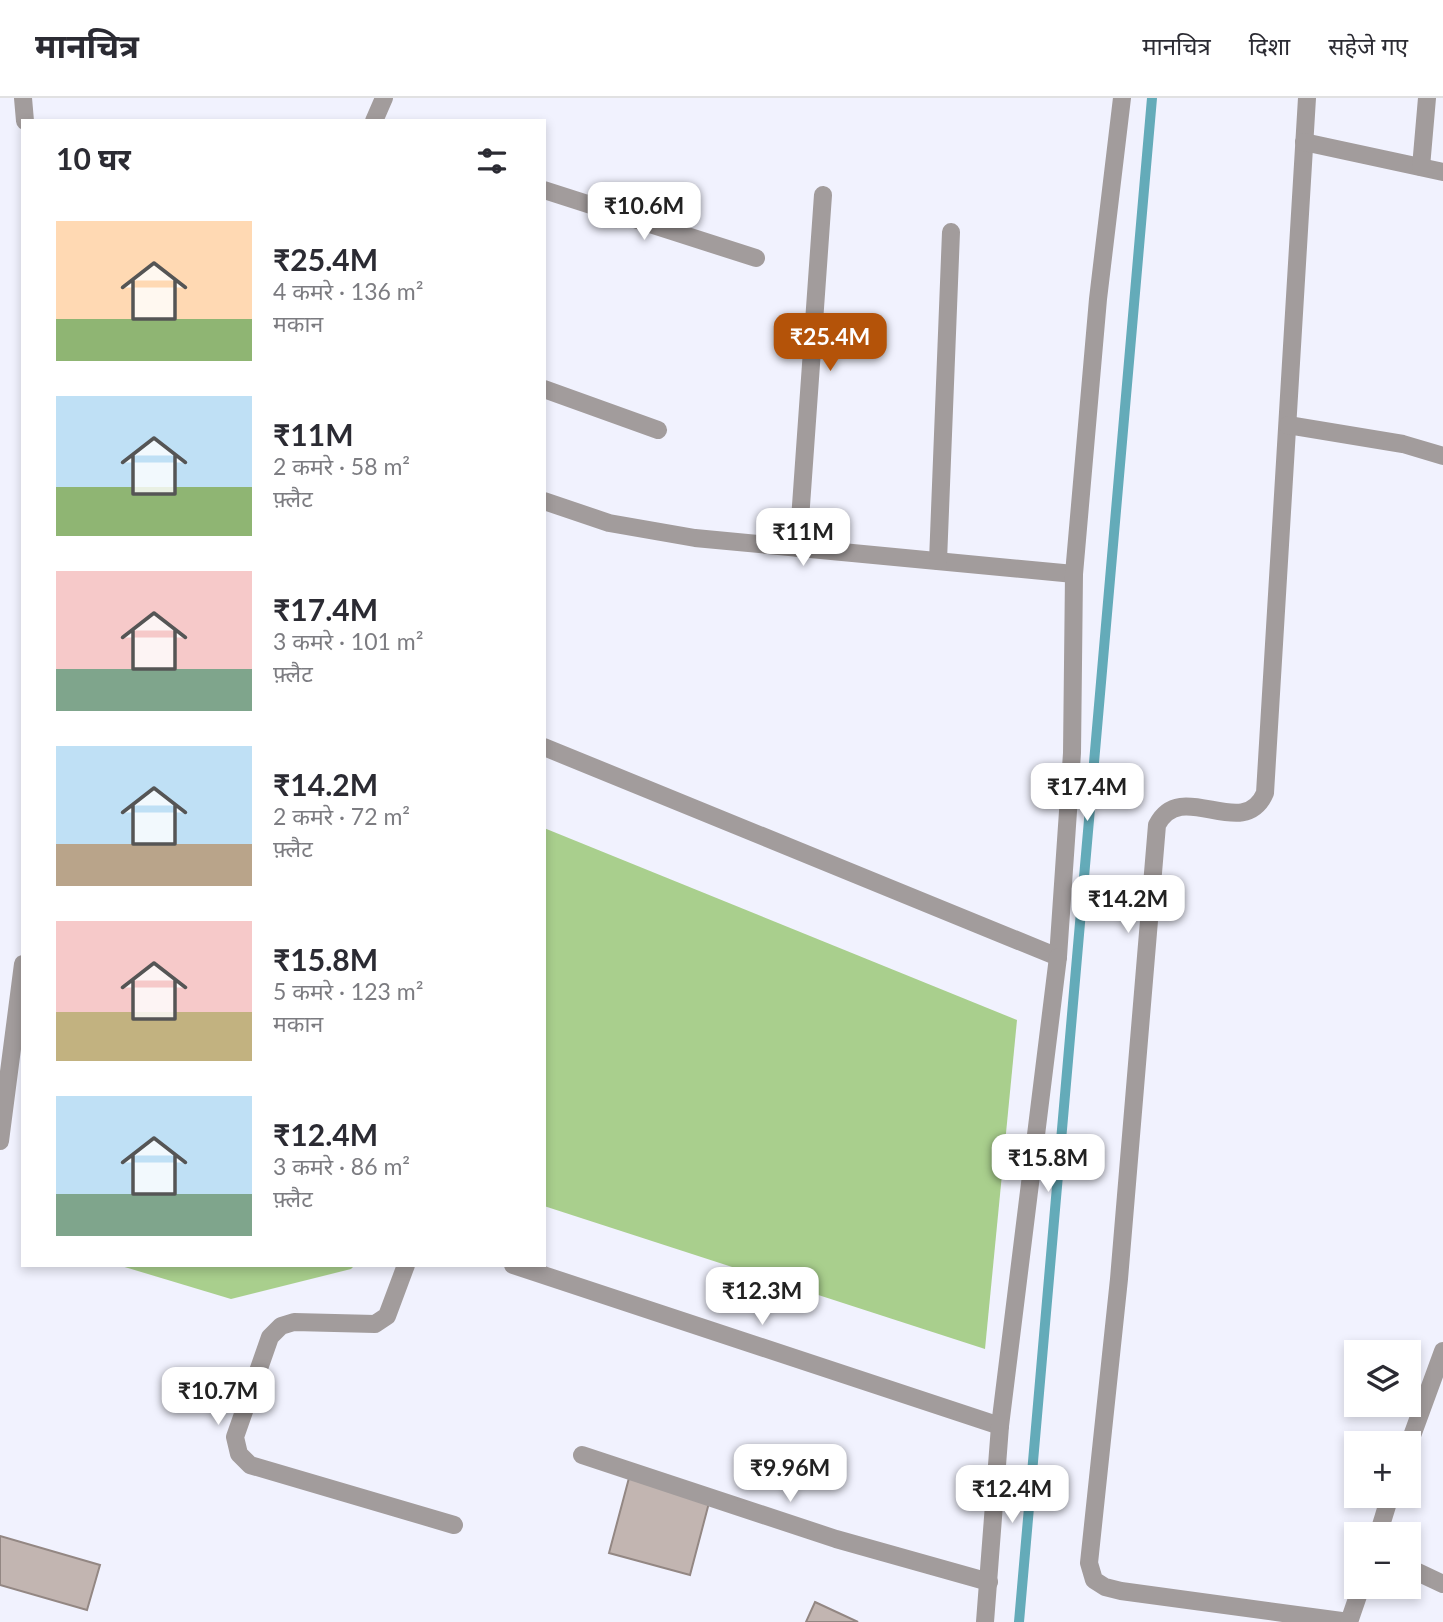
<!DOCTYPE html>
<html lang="hi">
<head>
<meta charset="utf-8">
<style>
	body { margin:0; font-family:Lato,"Noto Sans Devanagari",sans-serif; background:#f7f7f7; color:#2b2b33; height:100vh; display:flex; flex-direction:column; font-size:26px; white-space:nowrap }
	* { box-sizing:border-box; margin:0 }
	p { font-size:23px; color:#7c7c81 }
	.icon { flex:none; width:38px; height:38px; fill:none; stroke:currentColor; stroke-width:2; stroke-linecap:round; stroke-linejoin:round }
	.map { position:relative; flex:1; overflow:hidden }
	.sheet { position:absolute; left:21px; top:21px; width:525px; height:1148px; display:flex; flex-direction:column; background:#fff; border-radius:0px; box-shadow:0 4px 10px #0003 }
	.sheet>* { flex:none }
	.buttons { position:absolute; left:1344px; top:1242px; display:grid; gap:14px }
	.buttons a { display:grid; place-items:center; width:77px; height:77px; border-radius:0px; background:#fff; box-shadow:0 4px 10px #0003; font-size:35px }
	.price { position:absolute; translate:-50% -60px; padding:0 16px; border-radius:14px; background:#fff; color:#222; font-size:23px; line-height:46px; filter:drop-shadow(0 2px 4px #0008) }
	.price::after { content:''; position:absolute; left:50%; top:42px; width:21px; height:16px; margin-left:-10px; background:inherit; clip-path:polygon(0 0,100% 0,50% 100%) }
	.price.selected { background:#b45309; color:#fff }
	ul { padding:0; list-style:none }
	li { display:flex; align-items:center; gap:21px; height:175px; padding:0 35px }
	li span { display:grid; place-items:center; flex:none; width:196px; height:140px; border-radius:0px; color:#555 }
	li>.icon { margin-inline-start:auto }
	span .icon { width:84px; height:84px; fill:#fffc; stroke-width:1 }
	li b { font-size:30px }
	h2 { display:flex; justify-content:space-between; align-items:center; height:84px; padding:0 35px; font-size:30px }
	header { display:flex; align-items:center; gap:42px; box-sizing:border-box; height:98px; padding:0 35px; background:#fff; border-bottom:2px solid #e1e1e2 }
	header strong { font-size:33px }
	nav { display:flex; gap:38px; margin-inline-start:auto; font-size:24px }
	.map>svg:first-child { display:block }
	.forest { fill:#a9cf8d }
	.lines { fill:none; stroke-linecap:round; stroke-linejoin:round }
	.stream { stroke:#64abb9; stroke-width:10 }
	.building { fill:#c2b5b1; stroke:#938783; stroke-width:2 }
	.minor { stroke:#a29c9c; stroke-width:18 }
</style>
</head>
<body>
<header>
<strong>मानचित्र</strong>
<nav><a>मानचित्र</a><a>दिशा</a><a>सहेजे गए</a></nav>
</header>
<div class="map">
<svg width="1443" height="1524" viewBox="0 0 1443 1524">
	<rect width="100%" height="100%" fill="#f1f2fe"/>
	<g class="forest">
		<path d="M544,730L1017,922L985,1251L544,1108Z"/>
		<path d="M118,1167H355L351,1171L231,1201Z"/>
	</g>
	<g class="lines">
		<path class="stream" d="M1019,1524L1152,0"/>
	</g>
	<g class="building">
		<path d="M629,1380L710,1401L690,1477L609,1455Z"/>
		<path d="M0,1438L100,1467L87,1512L0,1487Z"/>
		<path d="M815,1504L858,1524H806Z"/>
	</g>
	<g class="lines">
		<g class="minor">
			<path d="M23,0L25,23"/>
			<path d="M1307,0L1265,695C1243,745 1181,679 1157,727L1119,1181L1089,1465L1094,1482L1105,1489L1121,1493L1349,1524"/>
			<path d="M374,23L384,0"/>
			<path d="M1304,44L1443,74"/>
			<path d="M1421,69L1427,0"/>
			<path d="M544,92L756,160"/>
			<path d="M544,291L658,332"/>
			<path d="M1288,327L1403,346L1443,358"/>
			<path d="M544,403L609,425L695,440L1074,476"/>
			<path d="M798,450L823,97"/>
			<path d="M938,463L951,134"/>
			<path d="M544,649L1058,859L1072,655L1074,476L1098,201L1122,0"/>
			<path d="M0,1043L23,866"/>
			<path d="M406,1167L387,1218L375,1226L294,1224L281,1228L270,1239L235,1339L239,1356L250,1367L454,1427"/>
			<path d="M513,1167L1000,1328"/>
			<path d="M1409,1346L1443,1253"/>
			<path d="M582,1357L836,1441L989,1484"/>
			<path d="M1378,1437L1390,1398"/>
			<path d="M1409,1470L1443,1486"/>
			<path d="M985,1524L1000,1328L1058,859"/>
			<path d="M1349,1524L1361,1489"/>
		</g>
	</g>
</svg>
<div class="buttons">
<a><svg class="icon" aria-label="layers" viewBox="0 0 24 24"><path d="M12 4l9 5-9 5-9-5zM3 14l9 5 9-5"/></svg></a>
<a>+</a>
<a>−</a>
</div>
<b class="price" style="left:644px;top:144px">₹10.6M</b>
<b class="price selected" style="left:830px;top:275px">₹25.4M</b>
<b class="price" style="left:803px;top:470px">₹11M</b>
<b class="price" style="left:1087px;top:725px">₹17.4M</b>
<b class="price" style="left:1128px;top:837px">₹14.2M</b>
<b class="price" style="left:1048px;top:1096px">₹15.8M</b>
<b class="price" style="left:762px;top:1229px">₹12.3M</b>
<b class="price" style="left:218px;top:1329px">₹10.7M</b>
<b class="price" style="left:790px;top:1406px">₹9.96M</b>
<b class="price" style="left:1012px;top:1427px">₹12.4M</b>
<section class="sheet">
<h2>10 घर<svg class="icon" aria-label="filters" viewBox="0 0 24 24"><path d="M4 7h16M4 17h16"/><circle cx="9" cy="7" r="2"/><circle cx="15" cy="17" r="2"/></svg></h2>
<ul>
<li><span style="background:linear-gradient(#ffd9b3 70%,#8fb573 0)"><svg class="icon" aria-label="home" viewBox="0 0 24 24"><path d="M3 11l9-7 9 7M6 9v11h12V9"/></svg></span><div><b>₹25.4M</b><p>4 कमरे · 136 m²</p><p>मकान</p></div></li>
<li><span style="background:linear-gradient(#bfe0f5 65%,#8fb573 0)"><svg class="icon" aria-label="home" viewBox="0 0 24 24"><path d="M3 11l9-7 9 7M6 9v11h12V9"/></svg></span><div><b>₹11M</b><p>2 कमरे · 58 m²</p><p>फ़्लैट</p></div></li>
<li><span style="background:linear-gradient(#f6c9c9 70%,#7fa58c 0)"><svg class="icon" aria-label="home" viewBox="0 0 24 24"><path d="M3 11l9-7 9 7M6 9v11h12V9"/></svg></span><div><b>₹17.4M</b><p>3 कमरे · 101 m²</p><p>फ़्लैट</p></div></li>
<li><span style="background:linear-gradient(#bfe0f5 70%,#b9a48a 0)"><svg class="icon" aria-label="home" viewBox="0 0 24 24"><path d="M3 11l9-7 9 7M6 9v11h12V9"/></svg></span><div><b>₹14.2M</b><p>2 कमरे · 72 m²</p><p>फ़्लैट</p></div></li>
<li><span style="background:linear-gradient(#f6c9c9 65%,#c2b280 0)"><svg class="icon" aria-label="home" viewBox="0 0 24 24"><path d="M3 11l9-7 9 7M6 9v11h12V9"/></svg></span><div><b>₹15.8M</b><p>5 कमरे · 123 m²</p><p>मकान</p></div></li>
<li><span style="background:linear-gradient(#bfe0f5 70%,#7fa58c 0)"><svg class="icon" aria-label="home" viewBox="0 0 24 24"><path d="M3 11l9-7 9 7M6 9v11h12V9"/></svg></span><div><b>₹12.4M</b><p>3 कमरे · 86 m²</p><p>फ़्लैट</p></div></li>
</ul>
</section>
</div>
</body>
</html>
